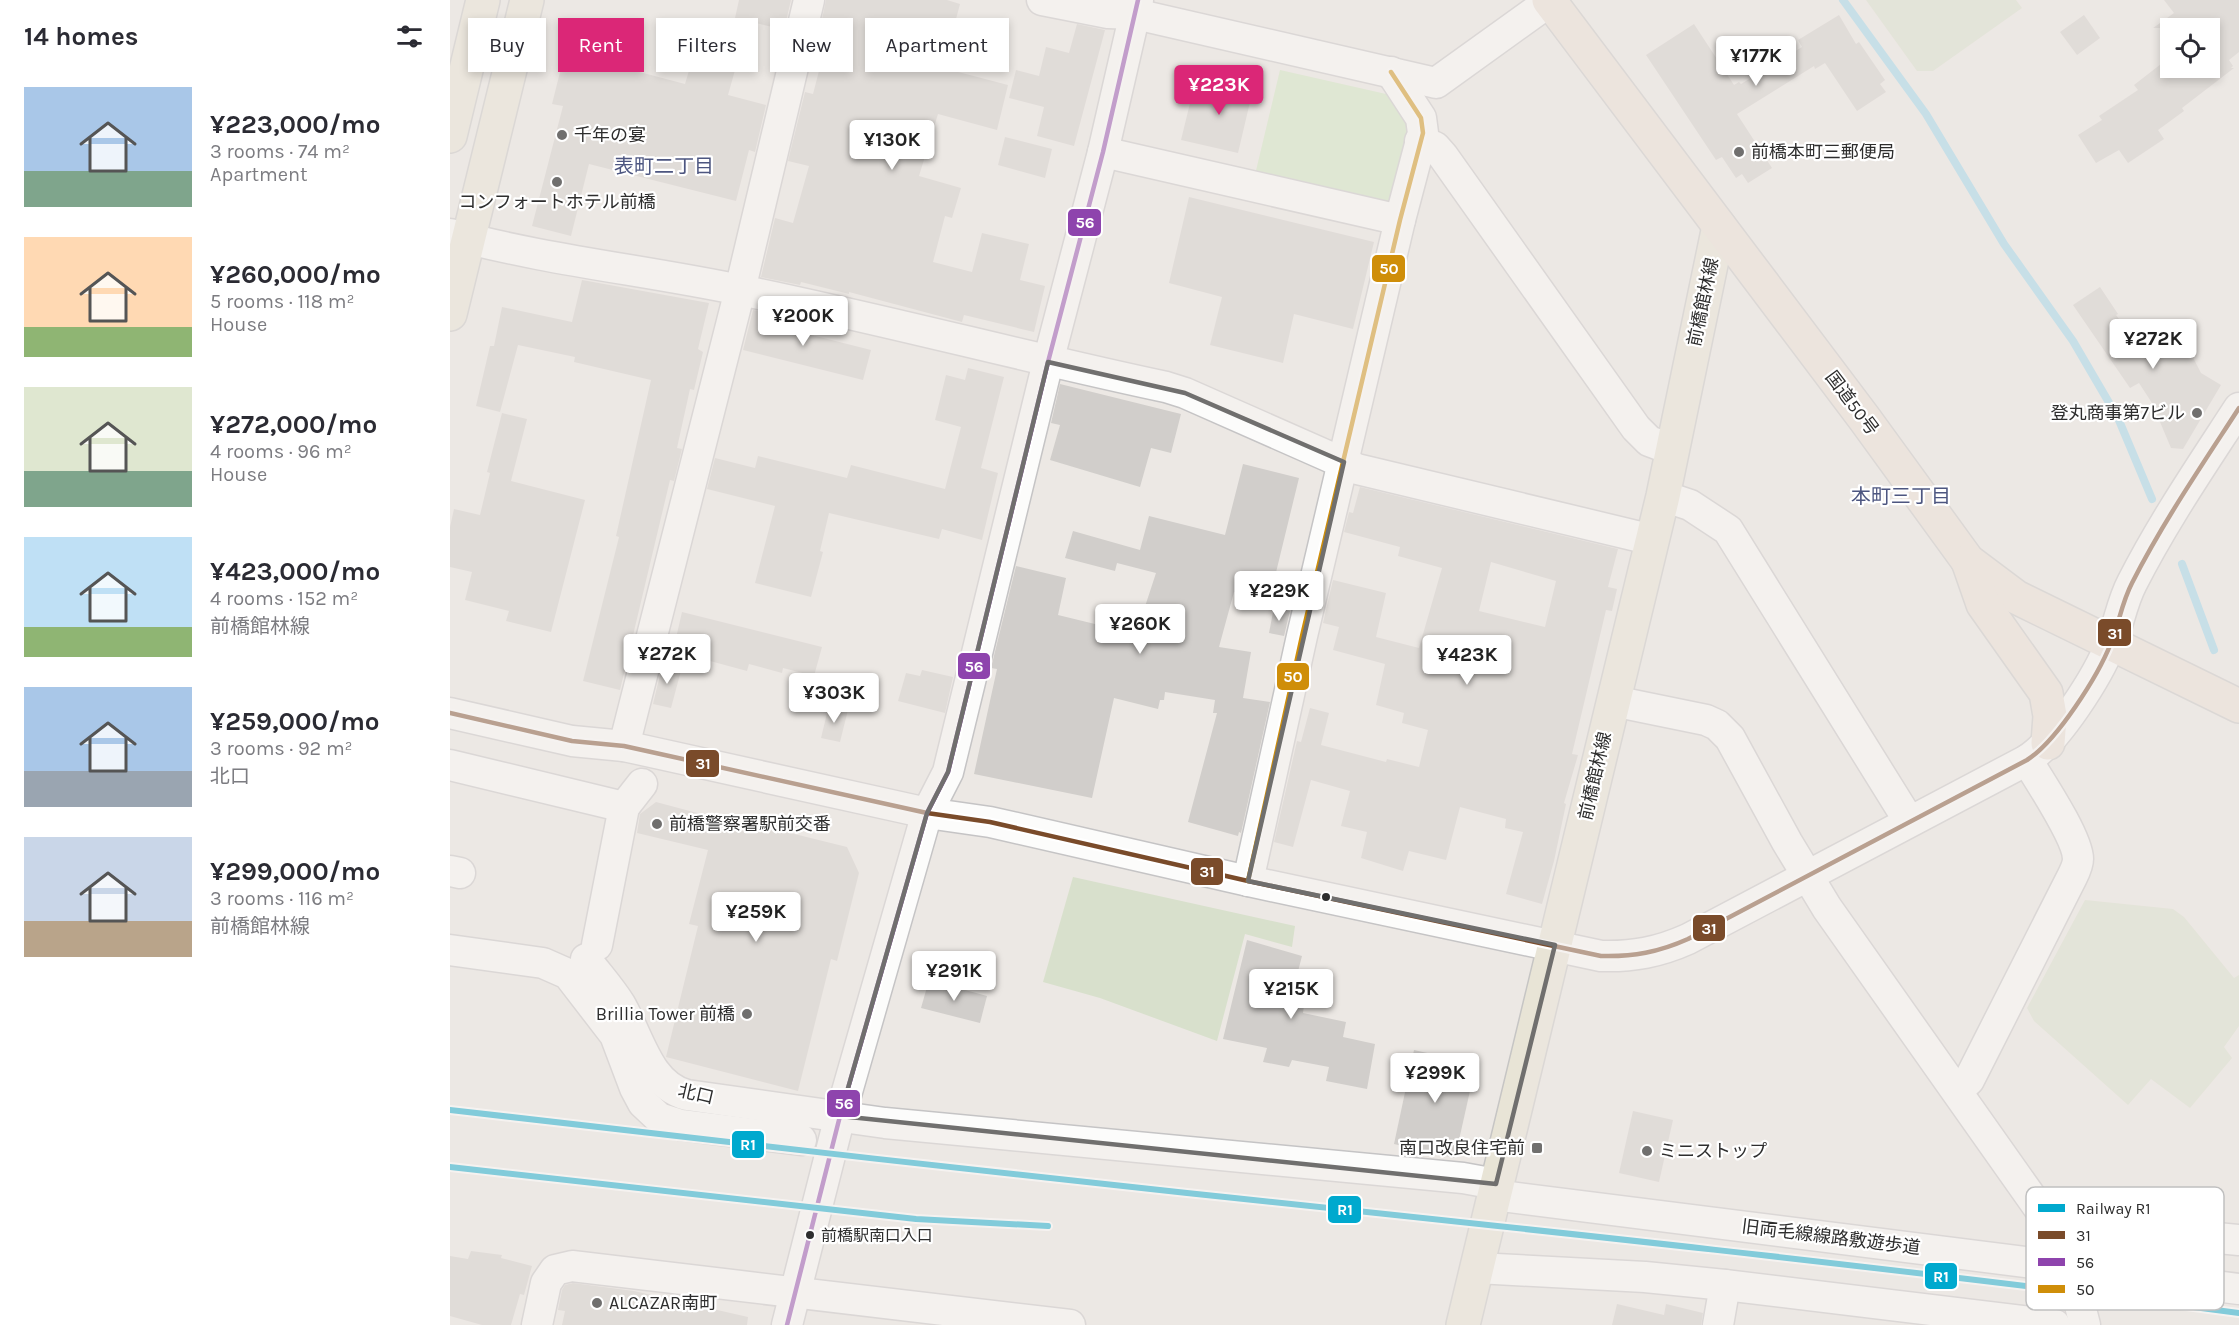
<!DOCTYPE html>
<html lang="en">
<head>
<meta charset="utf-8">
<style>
	body { margin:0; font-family:Karla,"Noto Sans JP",sans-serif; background:#f7f7f7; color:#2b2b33; height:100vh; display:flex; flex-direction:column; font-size:22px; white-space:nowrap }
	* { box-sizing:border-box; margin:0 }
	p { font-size:20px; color:#7c7c81 }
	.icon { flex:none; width:33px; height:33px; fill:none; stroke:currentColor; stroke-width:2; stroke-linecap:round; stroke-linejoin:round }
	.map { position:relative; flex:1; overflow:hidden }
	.sheet { display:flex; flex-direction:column; background:#fff; width:450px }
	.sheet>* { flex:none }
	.guide { position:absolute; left:18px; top:18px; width:570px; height:54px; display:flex; gap:12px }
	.tools { position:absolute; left:1710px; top:18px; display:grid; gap:12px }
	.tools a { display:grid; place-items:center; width:60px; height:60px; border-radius:0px; background:#fff; box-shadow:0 3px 9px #0003; font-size:30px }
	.price { position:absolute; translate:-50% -51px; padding:0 14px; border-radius:6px; background:#fff; color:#222; font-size:20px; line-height:39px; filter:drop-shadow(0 2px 3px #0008) }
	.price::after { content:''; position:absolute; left:50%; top:36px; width:18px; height:14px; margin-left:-9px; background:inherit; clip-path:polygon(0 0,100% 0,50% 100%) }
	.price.active { background:#db2777; color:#fff }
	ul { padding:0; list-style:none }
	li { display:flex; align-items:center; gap:18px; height:150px; padding:0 24px }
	li span { display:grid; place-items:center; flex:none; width:168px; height:120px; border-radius:0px; color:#555 }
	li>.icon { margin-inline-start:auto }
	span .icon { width:72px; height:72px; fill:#fffc; stroke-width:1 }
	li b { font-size:26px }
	h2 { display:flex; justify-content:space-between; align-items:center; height:72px; padding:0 24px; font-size:26px }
	.tag { padding:0 21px; border-radius:0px; background:#fff; box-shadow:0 3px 9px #0003; font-size:21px; line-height:54px }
	.tag.active { background:#db2777; color:#fff }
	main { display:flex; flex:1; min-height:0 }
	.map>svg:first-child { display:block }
	.green { fill:#cee6be }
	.cemetery { fill:#d8e0cc }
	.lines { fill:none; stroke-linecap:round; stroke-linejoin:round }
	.stream { stroke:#99d6ec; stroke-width:8 }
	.building { fill:#d1cecb; fill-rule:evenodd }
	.minor-casing { stroke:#c5c4c5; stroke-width:33 }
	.major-casing { stroke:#c6c5c4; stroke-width:36 }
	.highway-casing { stroke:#c6c5c4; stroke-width:36 }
	.minor { stroke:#fcfcfb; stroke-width:30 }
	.major { stroke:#e8e4d6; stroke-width:33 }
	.highway { stroke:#eadfd6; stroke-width:33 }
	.bus-1-casing { stroke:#fff; stroke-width:9 }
	.bus-2-casing { stroke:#fff; stroke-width:9 }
	.bus-3-casing { stroke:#fff; stroke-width:9 }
	.bus-1 { stroke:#7a4b2a; stroke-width:4.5 }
	.bus-2 { stroke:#8e44ad; stroke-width:4.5 }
	.bus-3 { stroke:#cf8e09; stroke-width:4.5 }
	.rail-1-casing { stroke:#fff; stroke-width:10 }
	.rail-1 { stroke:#00a9ce; stroke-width:6 }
	.marked { fill:none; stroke:#706f6e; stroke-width:4.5; stroke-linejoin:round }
	.poi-dot { fill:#706f6e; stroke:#fff; stroke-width:2 }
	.bus-dot { fill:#2e2e2e; stroke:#fff; stroke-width:2 }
	.labels { text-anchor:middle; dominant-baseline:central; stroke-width:4.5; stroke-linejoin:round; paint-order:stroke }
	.bus-label { font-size:16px; fill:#2e2e2e; stroke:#fff; text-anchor:start }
	.poi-label { font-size:18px; fill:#2e2e2e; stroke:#fff; text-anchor:start }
	.street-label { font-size:18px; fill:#2e2e2e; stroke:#fff }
	.neighbourhood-label { font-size:20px; fill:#4d5680; stroke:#fff }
	.key { fill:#fff; stroke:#c0c0c0; stroke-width:1.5 }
	.key-label { font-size:16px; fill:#2e2e2e }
	.line-badge { stroke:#fff; stroke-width:2 }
	.badge-label { font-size:16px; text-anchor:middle; font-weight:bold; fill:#fff }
</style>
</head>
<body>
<main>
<section class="sheet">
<h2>14 homes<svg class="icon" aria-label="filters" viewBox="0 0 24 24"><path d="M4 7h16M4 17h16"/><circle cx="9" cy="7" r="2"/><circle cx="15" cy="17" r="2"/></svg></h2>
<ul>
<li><span style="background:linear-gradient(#a9c7e8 70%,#7fa58c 0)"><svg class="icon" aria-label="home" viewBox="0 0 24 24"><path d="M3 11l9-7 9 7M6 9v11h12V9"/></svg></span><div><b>¥223,000/mo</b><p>3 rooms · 74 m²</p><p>Apartment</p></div></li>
<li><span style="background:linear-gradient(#ffd9b3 75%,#8fb573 0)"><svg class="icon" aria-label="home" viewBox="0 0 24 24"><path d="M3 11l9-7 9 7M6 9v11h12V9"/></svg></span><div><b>¥260,000/mo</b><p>5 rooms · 118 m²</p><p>House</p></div></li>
<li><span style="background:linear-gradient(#dfe7d0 70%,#7fa58c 0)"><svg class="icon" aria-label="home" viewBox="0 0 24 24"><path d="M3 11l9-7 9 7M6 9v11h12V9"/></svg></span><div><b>¥272,000/mo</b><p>4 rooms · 96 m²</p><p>House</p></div></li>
<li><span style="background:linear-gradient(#bfe0f5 75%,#8fb573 0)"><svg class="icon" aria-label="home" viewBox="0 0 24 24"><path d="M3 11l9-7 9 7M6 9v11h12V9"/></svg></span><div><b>¥423,000/mo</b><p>4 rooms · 152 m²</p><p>前橋館林線</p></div></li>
<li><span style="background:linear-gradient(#a9c7e8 70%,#9aa5b1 0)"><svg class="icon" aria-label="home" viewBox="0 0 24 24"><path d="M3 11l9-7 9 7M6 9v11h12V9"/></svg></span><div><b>¥259,000/mo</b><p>3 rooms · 92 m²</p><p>北口</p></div></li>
<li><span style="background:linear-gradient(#c9d6e8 70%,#b9a48a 0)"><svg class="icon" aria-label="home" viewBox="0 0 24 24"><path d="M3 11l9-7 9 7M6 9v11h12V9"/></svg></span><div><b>¥299,000/mo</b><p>3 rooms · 116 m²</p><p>前橋館林線</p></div></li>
</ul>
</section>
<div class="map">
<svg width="1789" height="1325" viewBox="0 0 1789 1325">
	<rect width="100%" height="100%" fill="#ece8e4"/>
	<path class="green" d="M830,70L936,94L964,134L947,202L936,210L804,179Z"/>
	<g class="cemetery">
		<path d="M1416,0H1566L1572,8L1483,71H1467Z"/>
		<path d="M623,877L845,926L842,947L795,934L767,1041L650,998L593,982Z"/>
		<path d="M1635,900L1723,909L1734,917L1784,978L1789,975V1026L1774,1047L1782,1058L1740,1108L1701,1079L1678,1105L1584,1021L1577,1008Z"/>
	</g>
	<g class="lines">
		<g class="stream">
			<path d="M1393,0L1476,114L1554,244L1623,341L1668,418L1702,499"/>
			<path d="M1732,564L1764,650"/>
		</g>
	</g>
	<g class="building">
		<path d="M289,0H341L334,30L285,18Z"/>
		<path d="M376,0H497L510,4L493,68L558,85L547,130L488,114L469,176L511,188L502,218L495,216L483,262L522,272L532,233L579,244L570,280L595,286L584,332L514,315L512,322L399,292V294L351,282L350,285L311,277L325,218L343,223L359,166L338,161L355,92L363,94L382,21L372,19Z"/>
		<path d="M1714,0H1789V52L1779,60L1783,66L1781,68H1784L1732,108L1734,111L1708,130L1714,139L1678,163L1669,150L1646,163L1628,135L1652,120L1649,116L1688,90L1684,85L1720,57V68H1760V28H1703L1724,13Z"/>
		<path d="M1389,15L1406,44L1409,42L1435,80L1430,84L1436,92L1407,111L1375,63L1365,69L1364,66L1287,114L1322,168L1298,183L1292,174L1286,178L1272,157L1266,160L1196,55L1244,24L1284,85L1289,82L1291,84L1352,47L1348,40Z"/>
		<path d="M1634,15L1650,38L1627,55L1610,32Z"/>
		<path d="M627,24L655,30L624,146L587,136L594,107L559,98L566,70L589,76L596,47L619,53Z"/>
		<path d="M249,37L291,49L278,95L316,105L305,152L299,150L286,201L139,164L121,236L82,226L113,106L102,104L116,48L179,65L178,69L235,84Z"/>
		<path d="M767,76L804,85L788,153L731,140L742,95L761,99Z"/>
		<path d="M555,137L602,149L595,178L548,165Z"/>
		<path d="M739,197L924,242L903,329L844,314L833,363L760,345L772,297L719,283Z"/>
		<path d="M132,280L259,303L248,349L253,352L244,390L240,389L227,448L232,449L224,481L220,480L170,690L133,681L169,537L166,536L201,380L124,362L125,357L68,345L50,412L26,406L40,346H44L52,307L122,322Z"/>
		<path d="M1650,287L1668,314L1666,315L1694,353L1731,334L1751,373L1771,385L1733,449L1721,448L1702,403L1689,383L1680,388L1623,305Z"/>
		<path d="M303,310L341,318L338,329L421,350L413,380L293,350Z"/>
		<path d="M518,368L554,377L531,468L548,473L532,540L492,529L489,539L379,513L370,551L373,552L361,597L305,583L325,506L257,489L265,458L305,468L308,456L397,478L401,465L495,489L511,427L485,420L496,375L515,380Z"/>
		<path d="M610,384L731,414L721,453L701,448L690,487L600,460L610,425L601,423Z"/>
		<path d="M52,413L77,419L61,481L135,500L101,632L56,621L59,611L15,600L22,572L0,567V527L4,509L30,515L40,473L37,472Z"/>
		<path d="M793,464L849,478L819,601L784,592L769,647L801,652L793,698L820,702L791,833L789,832L788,836L738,822L767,713H763L765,700L715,692L714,700H710L708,709L664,698L642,798L524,774L547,669L541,668L566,566L616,578L608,615L686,634L706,573L667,563L665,571L615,558L623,531L690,550L699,516L775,535Z"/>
		<path d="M910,487L1168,549L1158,587L1167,589L1162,611L1156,610L1122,754L1128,755L1114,803L1116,804L1104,861L1092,904L1056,894L1073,832L1055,828L1056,819L1010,807L996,860L959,851L953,871L911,858L917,832L891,826L900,791L861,780L843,847L824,842L847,741L851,742L860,708L879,713L871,745L936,762L937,759L969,767L978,730L952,723L954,713L926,705L935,664L883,650L889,627L873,623L883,580L936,593L926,637L969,648L992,568L948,556L950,547L894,532L899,512L903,513ZM1041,562L1106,581L1095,627L1029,611Z"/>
		<path d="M824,607L840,611L834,636L819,633Z"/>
		<path d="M232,612L372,647L364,676L333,668L332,673L299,664L297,671L223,651Z"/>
		<path d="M213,662L232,667L221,708L203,704Z"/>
		<path d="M472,670L503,677L495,713L448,701L456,673L470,676Z"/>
		<path d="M379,705L398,710L390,742L371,738Z"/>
		<path d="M206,802L266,818L267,815L397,847L409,873L387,961L381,959L348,1091L216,1057L248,926L239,924L258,850L187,833L190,814Z"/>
		<path d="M797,940L852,956L840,1002L854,1005L853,1013L896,1022L893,1037L925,1044L917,1089L876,1081L879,1067L842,1060L839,1067L813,1062L817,1048L773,1039Z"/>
		<path d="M479,980L537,996L530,1023L471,1008Z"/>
		<path d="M964,1050L1026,1064L1005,1158L944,1144Z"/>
		<path d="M1183,1111L1223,1120L1209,1182L1169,1173Z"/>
		<path d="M21,1251L52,1255L51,1258L82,1266L74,1295L70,1294L61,1325H32L0,1316V1256L18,1259Z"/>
		<path d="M123,1283L184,1291L298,1317L297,1325H112L115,1311L108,1310L112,1290L115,1285Z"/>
		<path d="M1167,1304L1214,1315L1216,1304L1253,1313L1251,1325H1162Z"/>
	</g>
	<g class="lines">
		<defs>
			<g id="minor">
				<path d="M592,0L658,13L685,14L986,83L1100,1"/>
				<path d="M970,141L985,147L993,156L1186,428L1199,441L1223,450"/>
				<path d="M653,152L950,220"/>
				<path d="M0,234C95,260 194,270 290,290C433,319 574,357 716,387L735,393L907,469L1203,540"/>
				<path d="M1213,496L1240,505L1278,530L1459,821"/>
				<path d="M1163,701L1256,720L1267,725L1280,738L1337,842L1377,908L1605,1231L1623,1278L1635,1325"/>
				<path d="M0,713L122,741L174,746L477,813L540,822L798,881L1151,956C1183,957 1209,952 1238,939L1577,760C1607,741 1648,676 1661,643C1669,623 1672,602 1682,583C1713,522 1752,465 1789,408"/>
				<path d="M174,746L290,290L359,0"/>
				<path d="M0,765L174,807L192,784"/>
				<path d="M0,871L10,873"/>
				<path d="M798,881L852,636L950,220L973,133L971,118L941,72"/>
				<path d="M147,945L174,807"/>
				<path d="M0,950L93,963L118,974L165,1035L185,1088L193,1103L209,1118L231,1125L351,1140"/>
				<path d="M136,959C147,974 160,988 170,1004C189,1036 198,1085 237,1095L435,1123L1013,1178L1046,1184"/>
				<path d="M1507,1091L1519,1080L1622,877C1625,871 1628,865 1628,859C1628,838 1589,780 1577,760"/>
				<path d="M1044,1195L1789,1289"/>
				<path d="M1605,1231L1618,1226L1632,1225L1789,1240"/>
				<path d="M1027,1268L1195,1277L1275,1285L1605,1325"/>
				<path d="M87,1325L96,1283L105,1270L122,1266L620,1325"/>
				<path d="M337,1325L390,1116L477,813L498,772L598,362L653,152L688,0"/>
				<path d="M1268,1325L1275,1285"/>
			</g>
			<g id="major">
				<path d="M0,136L33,0"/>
				<path d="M0,314L77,0"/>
				<path d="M1013,1325L1213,496L1269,226"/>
			</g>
			<g id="highway">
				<path d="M1099,0L1414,418L1518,561L1566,597L1789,706"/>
				<path d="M1518,561L1533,604L1596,693L1600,716L1598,743"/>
			</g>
		</defs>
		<use href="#minor" class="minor-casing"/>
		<use href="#major" class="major-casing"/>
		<use href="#highway" class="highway-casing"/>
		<use href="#minor" class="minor"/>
		<use href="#major" class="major"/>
		<use href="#highway" class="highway"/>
		<defs>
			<path id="bus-1" d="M0,713L122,741L174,746L477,813L540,822L798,881L1151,956C1183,957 1209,952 1238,939L1577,760C1607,741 1648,676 1661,643C1669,623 1672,602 1682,583C1713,522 1752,465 1789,408"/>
			<path id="bus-2" d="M337,1325L390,1116L477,813L498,772L598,362L653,152L688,0"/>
			<path id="bus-3" d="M798,881L852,636L950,220L973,133L971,118L941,72"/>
		</defs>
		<use href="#bus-1" class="bus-1-casing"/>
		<use href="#bus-2" class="bus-2-casing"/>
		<use href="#bus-3" class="bus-3-casing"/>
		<use href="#bus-1" class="bus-1"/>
		<use href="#bus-2" class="bus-2"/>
		<use href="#bus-3" class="bus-3"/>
		<defs>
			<g id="rail-1">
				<path d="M0,1110C246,1138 491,1167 737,1193C1088,1230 1439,1267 1789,1313"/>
				<path d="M0,1167L466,1219L598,1226"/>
			</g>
		</defs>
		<use href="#rail-1" class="rail-1-casing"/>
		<use href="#rail-1" class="rail-1"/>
	</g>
	<path d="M0 0H1789V1325H0ZM598,362L735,393L894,462L798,881L1105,945L1046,1184L390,1116L477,813L498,772Z" fill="#ece8e4" fill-opacity=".55" fill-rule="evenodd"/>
	<path class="marked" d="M598,362L735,393L894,462L798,881L1105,945L1046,1184L390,1116L477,813L498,772Z"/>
	<g class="poi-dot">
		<circle cx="112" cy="135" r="6"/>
		<circle cx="1289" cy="152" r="6"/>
		<circle cx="107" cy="182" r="6"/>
		<circle cx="1747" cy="413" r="6"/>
		<circle cx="207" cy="824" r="6"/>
		<circle cx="297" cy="1014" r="6"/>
		<rect x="1081" y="1142" width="12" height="12" rx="3"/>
		<circle cx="1197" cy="1151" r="6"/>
		<circle cx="147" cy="1303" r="6"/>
	</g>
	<g class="bus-dot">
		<circle cx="876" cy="897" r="5"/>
		<circle cx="360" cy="1235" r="5"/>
	</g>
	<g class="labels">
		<g class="bus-label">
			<text x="371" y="1235">前橋駅南口入口</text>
		</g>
		<g class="poi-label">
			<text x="124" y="135">千年の宴</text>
			<text x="1301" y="152">前橋本町三郵便局</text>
			<text x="107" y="202" text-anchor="middle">コンフォートホテル前橋</text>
			<text x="1735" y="413" text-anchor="end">登丸商事第7ビル</text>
			<text x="219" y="824">前橋警察署駅前交番</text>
			<text x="285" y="1014" text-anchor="end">Brillia Tower 前橋</text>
			<text x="1075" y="1148" text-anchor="end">南口改良住宅前</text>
			<text x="1209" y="1151">ミニストップ</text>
			<text x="159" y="1303">ALCAZAR南町</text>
		</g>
		<g class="street-label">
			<text transform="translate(1253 302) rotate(-78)">前橋館林線</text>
			<text transform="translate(1402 403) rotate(53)">国道50号</text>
			<text transform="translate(1145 776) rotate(-77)">前橋館林線</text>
			<text transform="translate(246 1094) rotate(13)">北口</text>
			<text transform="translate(1381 1237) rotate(7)">旧両毛線線路敷遊歩道</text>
		</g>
		<g class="neighbourhood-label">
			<text x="214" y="166">表町二丁目</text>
			<text x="1451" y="496">本町三丁目</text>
		</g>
	</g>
	<rect x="1576" y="1187" width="198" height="123" rx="9" class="key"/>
	<rect x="1588" y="1204" width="27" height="8" fill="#00a9ce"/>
	<rect x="1588" y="1231" width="27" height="8" fill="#7a4b2a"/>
	<rect x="1588" y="1258" width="27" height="8" fill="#8e44ad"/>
	<rect x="1588" y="1285" width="27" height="8" fill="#cf8e09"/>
	<g class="key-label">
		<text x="1626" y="1214">Railway R1</text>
		<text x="1626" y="1241">31</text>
		<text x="1626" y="1268">56</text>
		<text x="1626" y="1295">50</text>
	</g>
	<g class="line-badge">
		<rect x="617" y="208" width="35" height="29" rx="6" fill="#8e44ad"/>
		<rect x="921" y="254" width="35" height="29" rx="6" fill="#cf8e09"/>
		<rect x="1647" y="618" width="35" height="29" rx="6" fill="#7a4b2a"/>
		<rect x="507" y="652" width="34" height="28" rx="6" fill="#8e44ad"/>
		<rect x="826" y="662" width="34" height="29" rx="6" fill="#cf8e09"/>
		<rect x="235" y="749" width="35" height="29" rx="6" fill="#7a4b2a"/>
		<rect x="740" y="857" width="34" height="29" rx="6" fill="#7a4b2a"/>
		<rect x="1242" y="914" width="34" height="28" rx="6" fill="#7a4b2a"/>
		<rect x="376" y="1089" width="35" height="29" rx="6" fill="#8e44ad"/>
		<rect x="281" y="1130" width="34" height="29" rx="6" fill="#00a9ce"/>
		<rect x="877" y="1195" width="35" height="29" rx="6" fill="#00a9ce"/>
		<rect x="1474" y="1262" width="34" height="28" rx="6" fill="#00a9ce"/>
	</g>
	<g class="badge-label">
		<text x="635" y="228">56</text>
		<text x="939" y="274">50</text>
		<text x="1665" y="639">31</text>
		<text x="524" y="672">56</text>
		<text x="843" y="682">50</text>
		<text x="253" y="769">31</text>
		<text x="757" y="877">31</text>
		<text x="1259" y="934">31</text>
		<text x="394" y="1109">56</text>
		<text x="298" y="1150">R1</text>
		<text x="895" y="1215">R1</text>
		<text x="1491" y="1282">R1</text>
	</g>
</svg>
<div class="tools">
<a><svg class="icon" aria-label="locate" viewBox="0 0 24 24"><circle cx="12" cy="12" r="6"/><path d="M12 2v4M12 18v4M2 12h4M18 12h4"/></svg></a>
</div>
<b class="price" style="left:1306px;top:87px">¥177K</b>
<b class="price active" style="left:769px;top:116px">¥223K</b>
<b class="price" style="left:442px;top:171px">¥130K</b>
<b class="price" style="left:353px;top:347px">¥200K</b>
<b class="price" style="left:1703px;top:370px">¥272K</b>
<b class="price" style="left:829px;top:622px">¥229K</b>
<b class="price" style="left:690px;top:655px">¥260K</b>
<b class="price" style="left:217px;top:685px">¥272K</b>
<b class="price" style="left:1017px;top:686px">¥423K</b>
<b class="price" style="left:384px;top:724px">¥303K</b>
<b class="price" style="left:306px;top:943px">¥259K</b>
<b class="price" style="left:504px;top:1002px">¥291K</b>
<b class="price" style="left:841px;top:1020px">¥215K</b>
<b class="price" style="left:985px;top:1104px">¥299K</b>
<div class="guide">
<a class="tag">Buy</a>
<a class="tag active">Rent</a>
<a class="tag">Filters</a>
<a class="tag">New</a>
<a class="tag">Apartment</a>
</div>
</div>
</main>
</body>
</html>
